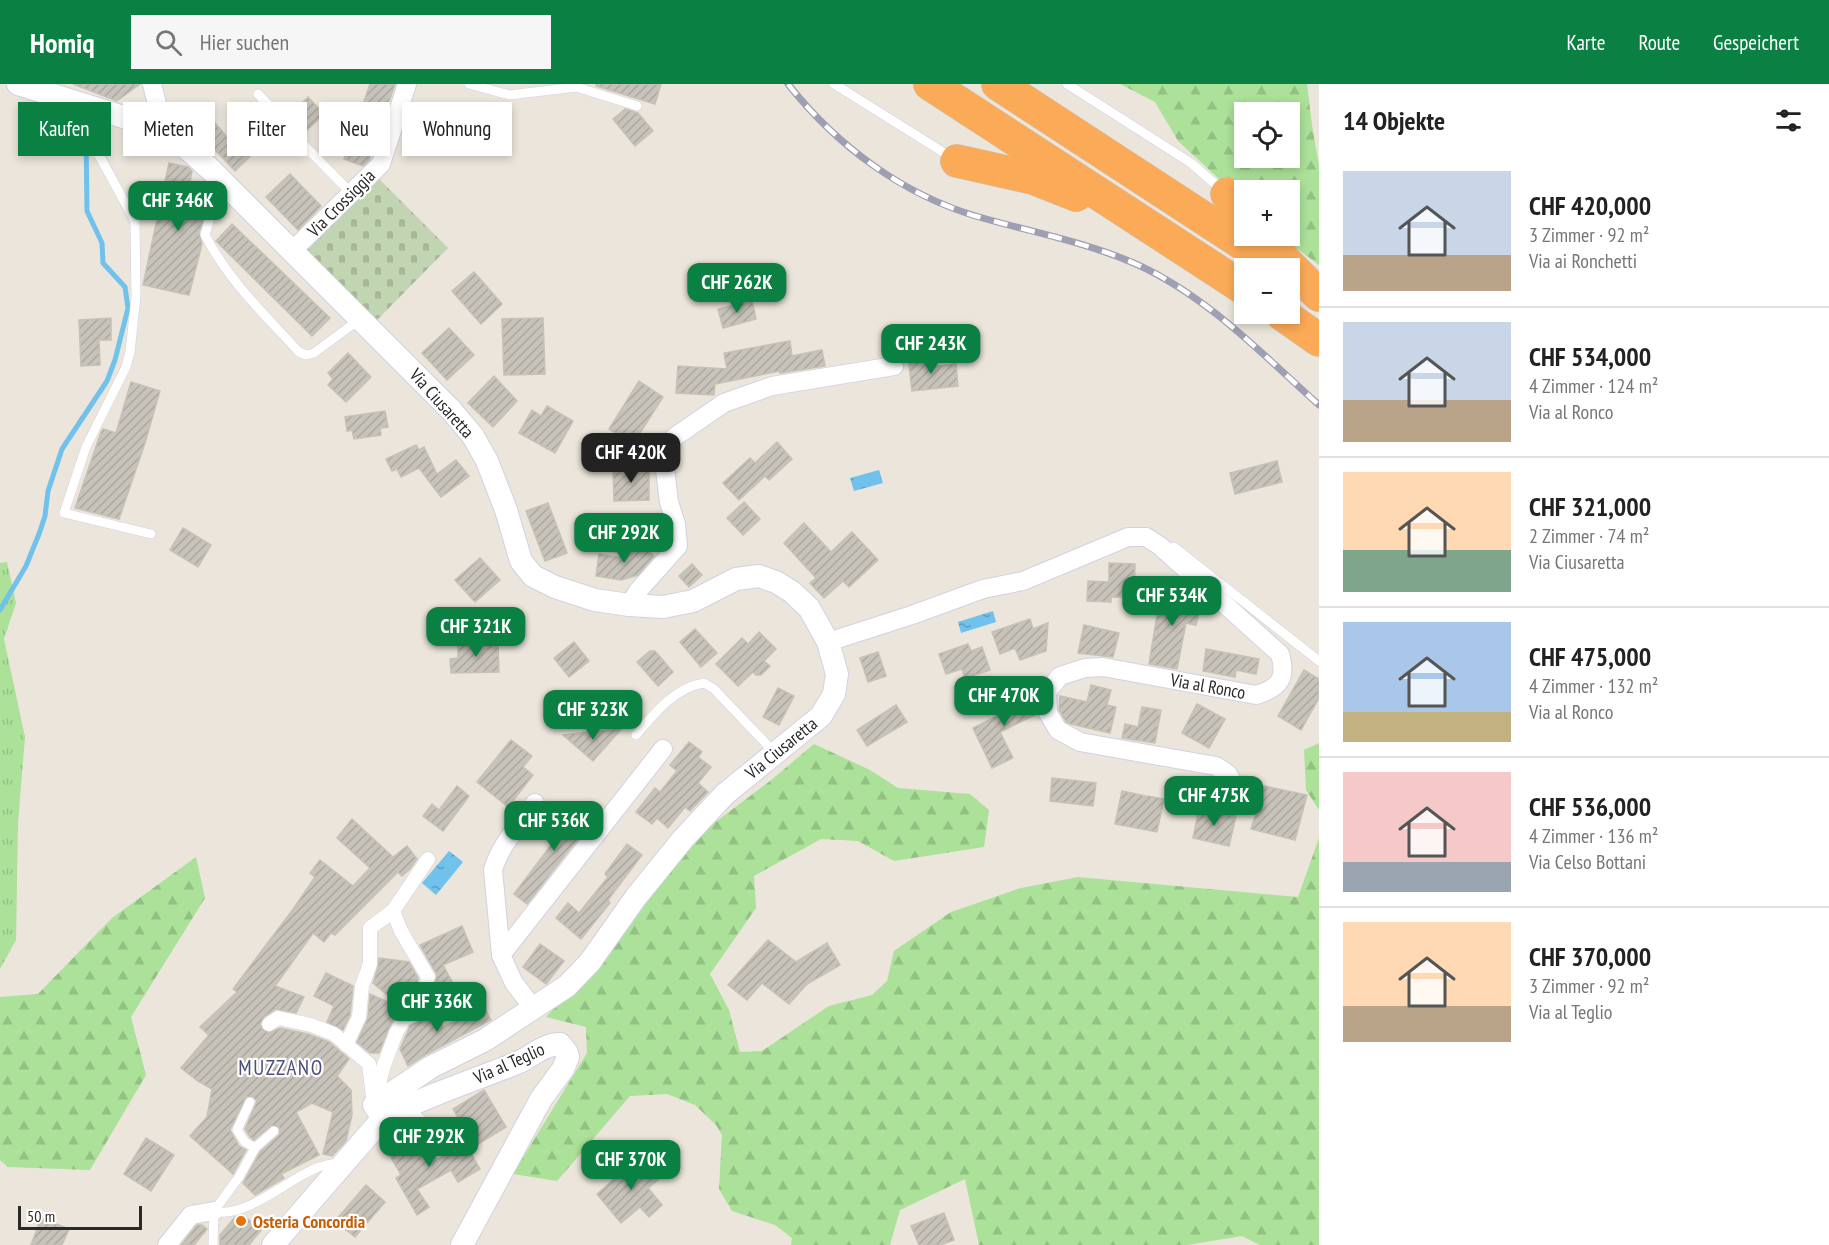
<!DOCTYPE html>
<html lang="de">
<head>
<meta charset="utf-8">
<style>
	body { margin:0; font-family:"PT Sans Narrow",sans-serif; background:#f6f6f6; color:#222; height:100vh; display:flex; flex-direction:column; font-size:22px; white-space:nowrap }
	* { box-sizing:border-box; margin:0 }
	p { font-size:20px; color:#767676 }
	.icon { flex:none; width:33px; height:33px; fill:none; stroke:currentColor; stroke-width:2; stroke-linecap:round; stroke-linejoin:round }
	.map { position:relative; flex:1; overflow:hidden }
	.sheet { display:flex; flex-direction:column; background:#fff; width:510px }
	.sheet>* { flex:none }
	.guide { position:absolute; left:18px; top:18px; width:570px; height:54px; display:flex; gap:12px }
	.buttons { position:absolute; left:1234px; top:18px; display:grid; gap:12px }
	.buttons a { display:grid; place-items:center; width:66px; height:66px; border-radius:0px; background:#fff; box-shadow:0 3px 9px #0003; font-size:30px }
	.scale { position:absolute; left:18px; bottom:15px; width:124px; box-sizing:border-box; padding-left:6px; border:3px solid #292929; border-top:0; font-size:16px; line-height:21px; white-space:nowrap; color:#292929; -webkit-text-stroke:4px #fff; paint-order:stroke }
	.price { position:absolute; translate:-50% -51px; padding:0 14px; border-radius:12px; background:#0b8043; color:#fff; font-size:20px; line-height:39px; filter:drop-shadow(0 2px 3px #0008) }
	.price::after { content:''; position:absolute; left:50%; top:36px; width:18px; height:14px; margin-left:-9px; background:inherit; clip-path:polygon(0 0,100% 0,50% 100%) }
	.price.active { background:#222; color:#fff }
	ul { padding:0; list-style:none }
	li { display:flex; align-items:center; gap:18px; height:150px; padding:0 24px }
	li+li { border-top:2px solid #e0e0e0 }
	li span { display:grid; place-items:center; flex:none; width:168px; height:120px; border-radius:0px; color:#555 }
	li>.icon { margin-inline-start:auto }
	span .icon { width:72px; height:72px; fill:#fffc; stroke-width:1 }
	li b { font-size:26px }
	h2 { display:flex; justify-content:space-between; align-items:center; height:72px; padding:0 24px; font-size:26px }
	.pill { padding:0 21px; border-radius:0px; background:#fff; box-shadow:0 3px 9px #0003; font-size:21px; line-height:54px }
	.pill.active { background:#0b8043; color:#fff }
	header { display:flex; align-items:center; gap:36px; box-sizing:border-box; height:84px; padding:0 30px; background:#0b8043; color:#fff }
	header strong { font-size:28px }
	nav { display:flex; gap:33px; margin-inline-start:auto; font-size:21px }
	.search { width:420px; height:54px; background:#f6f6f6; display:flex; align-items:center; gap:15px; box-sizing:border-box; padding:0 21px; border-radius:0px; color:#767676; font-size:22px }
	main { display:flex; flex:1; min-height:0 }
	.map>svg:first-child { display:block }
	.grass { fill:url(#grass-tufts) }
	.forest { fill:url(#forest-firs); fill-rule:evenodd }
	.cemetery { fill:url(#cemetery-stones) }
	.water { fill:url(#water-ripples) }
	.lines { fill:none; stroke-linecap:round; stroke-linejoin:round }
	.stream { stroke:#70c1ec; stroke-width:5 }
	.building { fill:url(#building-hatch); stroke:#c6c1b5; stroke-width:1.5 }
	.service-casing { stroke:#d0d2e2; stroke-width:10 }
	.pedestrian-casing { stroke:#d0d2e2; stroke-width:15 }
	.minor-casing { stroke:#d0d2e2; stroke-width:20 }
	.tertiary-casing { stroke:#d0d2e2; stroke-width:24 }
	.motorway-casing { stroke:#c7c7c7; stroke-width:34 }
	.service { stroke:#fff; stroke-width:9 }
	.pedestrian { stroke:#fff; stroke-width:14 }
	.minor { stroke:#fff; stroke-width:18 }
	.tertiary { stroke:#fff; stroke-width:22 }
	.motorway { stroke:#fbaa57; stroke-width:33 }
	.rail-casing { stroke:#9e9fb3; stroke-width:7 }
	.rail { stroke:#fff; stroke-width:4.5; stroke-dasharray:14; stroke-linecap:butt }
	.food-dot { fill:#e8710a; stroke:#fff; stroke-width:2 }
	.labels { text-anchor:middle; dominant-baseline:central; stroke-width:4.5; stroke-linejoin:round; paint-order:stroke }
	.street-label { font-size:18px; fill:#292929; stroke:#fff }
	.food-label { font-size:18px; font-weight:bold; fill:#c56008; stroke:#fff; text-anchor:start }
	.quarter-label { font-size:21px; letter-spacing:1.5px; fill:#4b4f79; stroke:#fff }
</style>
</head>
<body>
<header>
<strong>Homiq</strong>
<div class="search"><svg class="icon" aria-label="search" viewBox="0 0 24 24"><circle cx="10" cy="10" r="6"/><path d="M15 15l6 6"/></svg>Hier suchen</div>
<nav><a>Karte</a><a>Route</a><a>Gespeichert</a></nav>
</header>
<main>
<div class="map">
<svg width="1319" height="1161" viewBox="0 0 1319 1161">
	<defs>
		<pattern id="grass-tufts" width="24" height="20" patternUnits="userSpaceOnUse" patternTransform="scale(1.5)"><rect width="24" height="20" fill="#abe198"/><path d="M3 7l-1-3M5 7V3M7 7l1-3M15 17l-1-3M17 17v-4M19 17l1-3" fill="none" stroke="#93c183"/></pattern>
		<pattern id="forest-firs" width="22" height="20" patternUnits="userSpaceOnUse" patternTransform="scale(1.5)"><rect width="22" height="20" fill="#abe198"/><path d="M5 1l3.5 6h-7zM16 11l3.5 6h-7z" fill="#93c183"/></pattern>
		<pattern id="cemetery-stones" width="16" height="16" patternUnits="userSpaceOnUse" patternTransform="scale(1.5)"><rect width="16" height="16" fill="#c1d5b3"/><path d="M2 7V4a2 2 0 0 1 4 0v3zM10 15v-3a2 2 0 0 1 4 0v3z" fill="#a6b79a"/></pattern>
		<pattern id="water-ripples" width="26" height="14" patternUnits="userSpaceOnUse" patternTransform="scale(1.5)"><rect width="26" height="14" fill="#70c1ec"/><path d="M2 4q2-2 4 0t4 0M15 11q2-2 4 0t4 0" fill="none" stroke="#5c9dbf"/></pattern>
		<pattern id="building-hatch" width="6" height="6" patternUnits="userSpaceOnUse" patternTransform="scale(1.5)"><rect width="6" height="6" fill="#c7c3ba"/><path d="M-1 1l2-2M0 6l6-6M5 7l2-2" fill="none" stroke="#aba8a0"/></pattern>
	</defs>
	<rect width="100%" height="100%" fill="#ebe5db"/>
	<path class="grass" d="M7,478L16,519L4,555L25,653L18,739L16,856L0,885V479Z"/>
	<g class="forest">
		<path d="M1120,0H1307L1312,41L1319,82V181L1280,152H1290V106H1245V119L1178,57L1155,18ZM1245,28H1290V74H1245Z"/>
		<path d="M1319,659V726L1306,706L1304,666Z"/>
		<path d="M814,660L870,686L898,704L970,710L989,726L984,763L894,777L858,757L821,755L754,792L756,824L710,890L729,926L740,968L762,967L829,922L872,911L887,897L894,867L951,828L1021,804L1078,793L1298,813L1319,754V1161H1260L1242,1152L1187,1161H979L965,1095L900,1126L890,1161H791L792,1154L775,1141L732,1127L719,1105L722,1051L716,1041L695,1021L667,1010L630,1012L557,1097L513,1090L587,969L586,943L546,933L571,905L693,755L770,697Z"/>
		<path d="M196,773L205,814L131,933L146,991L90,1086L8,1083L0,1076V913L38,910L112,834Z"/>
	</g>
	<path class="cemetery" d="M378,94L448,164L377,236L307,166Z"/>
	<g class="water">
		<path d="M879,386L883,399L854,407L850,394Z"/>
		<path d="M993,527L996,538L961,549L958,538Z"/>
		<path d="M449,767L463,778L436,811L422,799Z"/>
	</g>
	<g class="lines">
		<path class="stream" d="M0,526L26,482L39,450L45,432L48,407L62,365L107,297L115,276L128,224L125,203L103,179L102,159L87,127L86,51"/>
	</g>
	<g class="building">
		<path d="M73,0H140L117,17Z"/>
		<path d="M370,0H395L369,76L363,82L344,75Z"/>
		<path d="M596,0H661L655,20L596,2Z"/>
		<path d="M308,13L324,30L305,48L289,31Z"/>
		<path d="M201,23L228,54L242,41L262,61L235,87L187,36Z"/>
		<path d="M625,25L638,29L653,47L635,62L613,35Z"/>
		<path d="M169,79L188,83L192,87L190,97L206,100L212,106L199,149L202,160L189,211L143,201Z"/>
		<path d="M290,90L321,122L298,146L266,113Z"/>
		<path d="M232,140L330,234L312,252L216,157Z"/>
		<path d="M474,188L502,220L481,240L452,207Z"/>
		<path d="M752,217L756,235L723,244L718,225Z"/>
		<path d="M111,234V256H99L100,281L81,282L79,236Z"/>
		<path d="M543,234L545,290L504,291L502,235Z"/>
		<path d="M449,244L474,271L447,296L422,269Z"/>
		<path d="M790,257L792,272L822,266L825,282L780,289V287L715,300L714,311L676,309L678,282L727,285L724,269Z"/>
		<path d="M348,269L371,293L346,318L328,301L333,295L328,289Z"/>
		<path d="M928,271L929,283L956,280L958,302L912,307L908,273Z"/>
		<path d="M494,292L517,317L493,343L468,319Z"/>
		<path d="M639,297L663,313L633,360L609,345Z"/>
		<path d="M131,298L160,307L145,359L119,435L75,424L101,348L103,345L116,349Z"/>
		<path d="M547,322L573,337L555,369L519,349L532,326L541,332Z"/>
		<path d="M385,327L388,343L380,344L381,351L354,355L352,346L347,347L345,333Z"/>
		<path d="M777,358L792,375L769,396L765,392L739,416L723,399L750,374L755,379Z"/>
		<path d="M416,361L419,366L424,363L437,390L456,376L469,392L441,413L419,384L401,393L397,385L392,387L386,375Z"/>
		<path d="M1277,377L1282,398L1235,410L1230,389Z"/>
		<path d="M613,383H649V416L614,417Z"/>
		<path d="M744,418L760,435L743,451L727,434Z"/>
		<path d="M548,419L567,469L545,477L526,427Z"/>
		<path d="M804,439L831,468L852,448L878,476L849,503L843,497L824,514L810,499L816,494L784,459Z"/>
		<path d="M183,444L211,461L198,483L170,466Z"/>
		<path d="M638,458L654,472L638,491L621,496L596,492L599,470L623,474Z"/>
		<path d="M480,474L500,496L475,518L455,496Z"/>
		<path d="M1109,479L1135,480L1134,513H1111V518L1087,517L1088,497L1109,498Z"/>
		<path d="M692,480L702,491L689,503L679,492Z"/>
		<path d="M1161,506L1202,515L1196,541L1186,539L1177,585L1149,580Z"/>
		<path d="M1030,535L1033,545L1048,539L1046,567L1020,576L1015,564L1000,570L992,548Z"/>
		<path d="M1084,541L1119,549L1113,573L1078,569Z"/>
		<path d="M695,545L717,569L701,583L680,558Z"/>
		<path d="M759,548L776,565L764,577L770,582L761,591H756L753,588L738,602L716,580L742,554L748,560Z"/>
		<path d="M498,557L499,588L451,589L450,575L458,574V558Z"/>
		<path d="M574,558L589,577L569,593L554,574Z"/>
		<path d="M968,560L971,567L982,563L990,586L965,594L962,585L946,590L939,570Z"/>
		<path d="M1206,565L1259,575L1256,590L1236,586L1235,593L1203,587Z"/>
		<path d="M650,567H655L673,588L658,602L637,578Z"/>
		<path d="M878,568L886,592L868,598L860,574Z"/>
		<path d="M1304,586L1319,595V614L1301,646L1278,632Z"/>
		<path d="M1091,601L1111,606L1107,621L1116,623L1110,649L1071,640L1066,638L1059,626L1060,612L1087,618Z"/>
		<path d="M778,604L794,612L779,641L763,633Z"/>
		<path d="M1023,604L1037,630L1000,648L1013,674L992,684L973,644L1005,628L999,616Z"/>
		<path d="M1197,620L1225,635L1209,664L1182,649Z"/>
		<path d="M896,621L907,638L867,662L857,646Z"/>
		<path d="M1142,623L1161,626L1155,659L1122,654L1125,640L1138,643Z"/>
		<path d="M622,644L593,677L563,651Z"/>
		<path d="M511,656L532,672L523,683L533,691L508,723L477,698Z"/>
		<path d="M689,658L702,668L698,673L711,683L698,699L708,708L690,727L685,723L668,744L657,734L652,740L636,728L655,704L660,708L677,687L670,681Z"/>
		<path d="M1052,694L1096,699L1093,722L1050,717Z"/>
		<path d="M457,702L469,712L443,747L423,732L432,720L439,726Z"/>
		<path d="M1264,702L1307,711L1295,756L1251,745Z"/>
		<path d="M1122,707L1146,712V716L1148,712L1164,715L1157,748L1115,740Z"/>
		<path d="M568,722L590,739L527,820L514,810L552,760L544,754Z"/>
		<path d="M1199,724L1236,732L1229,762L1193,754Z"/>
		<path d="M352,735L393,773L407,762L417,775L409,786L402,792L398,788L335,851L331,849L324,858L313,849L275,902L304,913L296,929L276,925L264,933L260,940L262,945L269,949L280,944L308,950L329,958L349,975L337,992L351,1006L352,1031L346,1057L332,1072L323,1070L333,1028L312,1019L296,1028L319,1071L281,1090L284,1094L255,1111L243,1099L260,1068L280,1050L279,1043L272,1041L254,1056L250,1053L245,1045L257,1017L252,1012L246,1013L230,1046L239,1062L246,1066L233,1090L190,1052L207,1033L212,1005L198,997L181,984L209,951L200,943L237,908L233,905L294,824L315,793L310,789L320,776L353,802L370,784L337,754Z"/>
		<path d="M627,760L642,771L608,816L610,819L581,855L556,834L568,819L579,829L608,793L605,790Z"/>
		<path d="M462,842L473,868L443,881L455,903L431,916L437,891L420,861Z"/>
		<path d="M768,856L796,878L827,859L840,881L807,900L789,920L762,899L747,916L728,901Z"/>
		<path d="M540,860L564,877L546,900L523,883Z"/>
		<path d="M379,874L409,878L418,894L412,917L405,925L396,931L388,946L379,969H370L357,958L368,934L370,910L397,922L398,920L373,899L378,883Z"/>
		<path d="M326,889L353,902L350,931L343,946L327,938L334,922L314,912Z"/>
		<path d="M430,918L443,943L484,923L491,936L425,971L408,982L400,965L410,942L418,938L427,926Z"/>
		<path d="M484,1006L506,1043L475,1062L453,1025Z"/>
		<path d="M423,1051L437,1076L465,1059L480,1085L458,1098L451,1086L417,1105L429,1123L417,1131L396,1094L401,1091L389,1070Z"/>
		<path d="M146,1054L174,1071L151,1107L124,1090Z"/>
		<path d="M624,1077L636,1092L653,1078L664,1091L648,1104L662,1121L649,1133L640,1123L621,1139L597,1110L614,1095L609,1089Z"/>
		<path d="M366,1101L385,1118L355,1153L335,1137Z"/>
		<path d="M944,1129L954,1156L940,1161H919L911,1142Z"/>
		<path d="M243,1131L261,1146L249,1161H220V1151L235,1133Z"/>
		<path d="M41,1134L69,1145L62,1161H31Z"/>
		<path d="M197,1141H202L207,1145L194,1161H181Z"/>
	</g>
	<g class="lines">
		<defs>
			<g id="service">
				<path d="M469,0L509,11L576,3L637,22"/>
				<path d="M834,0L954,75"/>
				<path d="M1067,0L1191,79L1223,107"/>
				<path d="M258,10L290,43L296,53L351,109"/>
				<path d="M71,20L135,137L136,212L130,268L126,283L86,363L64,429L151,450"/>
				<path d="M225,101L216,112L205,151C228,196 265,231 299,268L306,271L314,269L360,235"/>
				<path d="M1174,463L1319,577"/>
				<path d="M636,651C655,629 674,604 704,599L714,605L775,669"/>
				<path d="M250,1018L237,1046L245,1058L255,1064"/>
				<path d="M408,1023L448,1062"/>
				<path d="M214,1127C245,1136 290,1093 319,1083C324,1081 331,1080 337,1079"/>
				<path d="M213,1161L214,1127L239,1093L255,1064L274,1047"/>
			</g>
			<g id="pedestrian">
				<path d="M269,940L278,934L311,941L334,950L369,980L373,1013"/>
				<path d="M346,961L359,933L362,902L370,880V844L393,827L428,775"/>
				<path d="M374,1021L383,984L396,949L404,935L411,932L420,921L428,893L401,847L393,827"/>
			</g>
			<g id="minor">
				<path d="M152,0L157,20L152,42"/>
				<path d="M292,167L381,80L407,0"/>
				<path d="M629,521L638,507L678,462L676,440L669,418L664,378L667,360L676,352L724,319L772,302L894,282"/>
				<path d="M828,558L912,531L983,505L1023,497L1128,453H1146L1160,462L1280,570C1287,594 1280,604 1256,611L1103,583L1085,584L1060,592L1047,608L1048,629L1058,646L1080,658L1216,682L1228,690L1234,701"/>
				<path d="M501,871L663,665"/>
				<path d="M534,925L514,899L501,871L493,786C500,761 520,740 535,719"/>
				<path d="M167,1161L191,1131L214,1127"/>
			</g>
			<g id="tertiary">
				<path d="M18,0L152,42L172,51L210,85L451,326L473,352L487,377L506,426L521,477L533,492L555,503L595,516L629,521L663,523L693,517L736,495L759,492L776,498L792,508L809,524L828,558L837,590L834,610L821,632L725,710L683,755L636,813L590,878L567,902L485,956L431,983L374,1021L383,1034"/>
				<path d="M273,1161L383,1034C425,1012 472,997 517,979C531,973 544,960 560,960L567,969L568,973L563,985L541,1015L462,1161"/>
			</g>
			<g id="motorway">
				<path d="M930,0L1245,205"/>
				<path d="M998,0L1280,184"/>
				<path d="M957,77L1033,94L1076,111"/>
				<path d="M1227,110L1245,130"/>
				<path d="M1271,160L1286,178L1319,211"/>
				<path d="M1282,230L1319,256"/>
			</g>
		</defs>
		<use href="#service" class="service-casing"/>
		<use href="#pedestrian" class="pedestrian-casing"/>
		<use href="#minor" class="minor-casing"/>
		<use href="#tertiary" class="tertiary-casing"/>
		<use href="#motorway" class="motorway-casing"/>
		<use href="#service" class="service"/>
		<use href="#pedestrian" class="pedestrian"/>
		<use href="#minor" class="minor"/>
		<use href="#tertiary" class="tertiary"/>
		<use href="#motorway" class="motorway"/>
		<defs>
			<path id="rail" d="M788,0C837,62 903,111 979,133C1031,148 1086,158 1136,180C1207,212 1262,270 1319,321"/>
		</defs>
		<use href="#rail" class="rail-casing"/>
		<use href="#rail" class="rail"/>
	</g>
	<circle class="food-dot" cx="241" cy="1137" r="6"/>
	<g class="labels">
		<g class="street-label">
			<text transform="translate(341 119) rotate(-45)">Via Crossiggia</text>
			<text transform="translate(442 319) rotate(48)">Via Ciusaretta</text>
			<text transform="translate(1208 602) rotate(10)">Via al Ronco</text>
			<text transform="translate(781 664) rotate(-39)">Via Ciusaretta</text>
			<text transform="translate(509 979) rotate(-24)">Via al Teglio</text>
		</g>
		<g class="food-label">
			<text x="253" y="1137">Osteria Concordia</text>
		</g>
		<g class="quarter-label">
			<text x="281" y="983">MUZZANO</text>
		</g>
	</g>
</svg>
<div class="buttons">
<a><svg class="icon" aria-label="locate" viewBox="0 0 24 24"><circle cx="12" cy="12" r="6"/><path d="M12 2v4M12 18v4M2 12h4M18 12h4"/></svg></a>
<a>+</a>
<a>−</a>
</div>
<div class="scale">50 m</div>
<b class="price" style="left:178px;top:148px">CHF 346K</b>
<b class="price" style="left:737px;top:230px">CHF 262K</b>
<b class="price" style="left:931px;top:291px">CHF 243K</b>
<b class="price active" style="left:631px;top:400px">CHF 420K</b>
<b class="price" style="left:624px;top:480px">CHF 292K</b>
<b class="price" style="left:1172px;top:543px">CHF 534K</b>
<b class="price" style="left:476px;top:574px">CHF 321K</b>
<b class="price" style="left:1004px;top:643px">CHF 470K</b>
<b class="price" style="left:593px;top:657px">CHF 323K</b>
<b class="price" style="left:1214px;top:743px">CHF 475K</b>
<b class="price" style="left:554px;top:768px">CHF 536K</b>
<b class="price" style="left:437px;top:949px">CHF 336K</b>
<b class="price" style="left:429px;top:1084px">CHF 292K</b>
<b class="price" style="left:631px;top:1107px">CHF 370K</b>
<div class="guide">
<a class="pill active">Kaufen</a>
<a class="pill">Mieten</a>
<a class="pill">Filter</a>
<a class="pill">Neu</a>
<a class="pill">Wohnung</a>
</div>
</div>
<section class="sheet">
<h2>14 Objekte<svg class="icon" aria-label="filters" viewBox="0 0 24 24"><path d="M4 7h16M4 17h16"/><circle cx="9" cy="7" r="2"/><circle cx="15" cy="17" r="2"/></svg></h2>
<ul>
<li><span style="background:linear-gradient(#c9d6e8 70%,#b9a48a 0)"><svg class="icon" aria-label="home" viewBox="0 0 24 24"><path d="M3 11l9-7 9 7M6 9v11h12V9"/></svg></span><div><b>CHF 420,000</b><p>3 Zimmer · 92 m²</p><p>Via ai Ronchetti</p></div></li>
<li><span style="background:linear-gradient(#c9d6e8 65%,#b9a48a 0)"><svg class="icon" aria-label="home" viewBox="0 0 24 24"><path d="M3 11l9-7 9 7M6 9v11h12V9"/></svg></span><div><b>CHF 534,000</b><p>4 Zimmer · 124 m²</p><p>Via al Ronco</p></div></li>
<li><span style="background:linear-gradient(#ffd9b3 65%,#7fa58c 0)"><svg class="icon" aria-label="home" viewBox="0 0 24 24"><path d="M3 11l9-7 9 7M6 9v11h12V9"/></svg></span><div><b>CHF 321,000</b><p>2 Zimmer · 74 m²</p><p>Via Ciusaretta</p></div></li>
<li><span style="background:linear-gradient(#a9c7e8 75%,#c2b280 0)"><svg class="icon" aria-label="home" viewBox="0 0 24 24"><path d="M3 11l9-7 9 7M6 9v11h12V9"/></svg></span><div><b>CHF 475,000</b><p>4 Zimmer · 132 m²</p><p>Via al Ronco</p></div></li>
<li><span style="background:linear-gradient(#f6c9c9 75%,#9aa5b1 0)"><svg class="icon" aria-label="home" viewBox="0 0 24 24"><path d="M3 11l9-7 9 7M6 9v11h12V9"/></svg></span><div><b>CHF 536,000</b><p>4 Zimmer · 136 m²</p><p>Via Celso Bottani</p></div></li>
<li><span style="background:linear-gradient(#ffd9b3 70%,#b9a48a 0)"><svg class="icon" aria-label="home" viewBox="0 0 24 24"><path d="M3 11l9-7 9 7M6 9v11h12V9"/></svg></span><div><b>CHF 370,000</b><p>3 Zimmer · 92 m²</p><p>Via al Teglio</p></div></li>
</ul>
</section>
</main>
</body>
</html>
